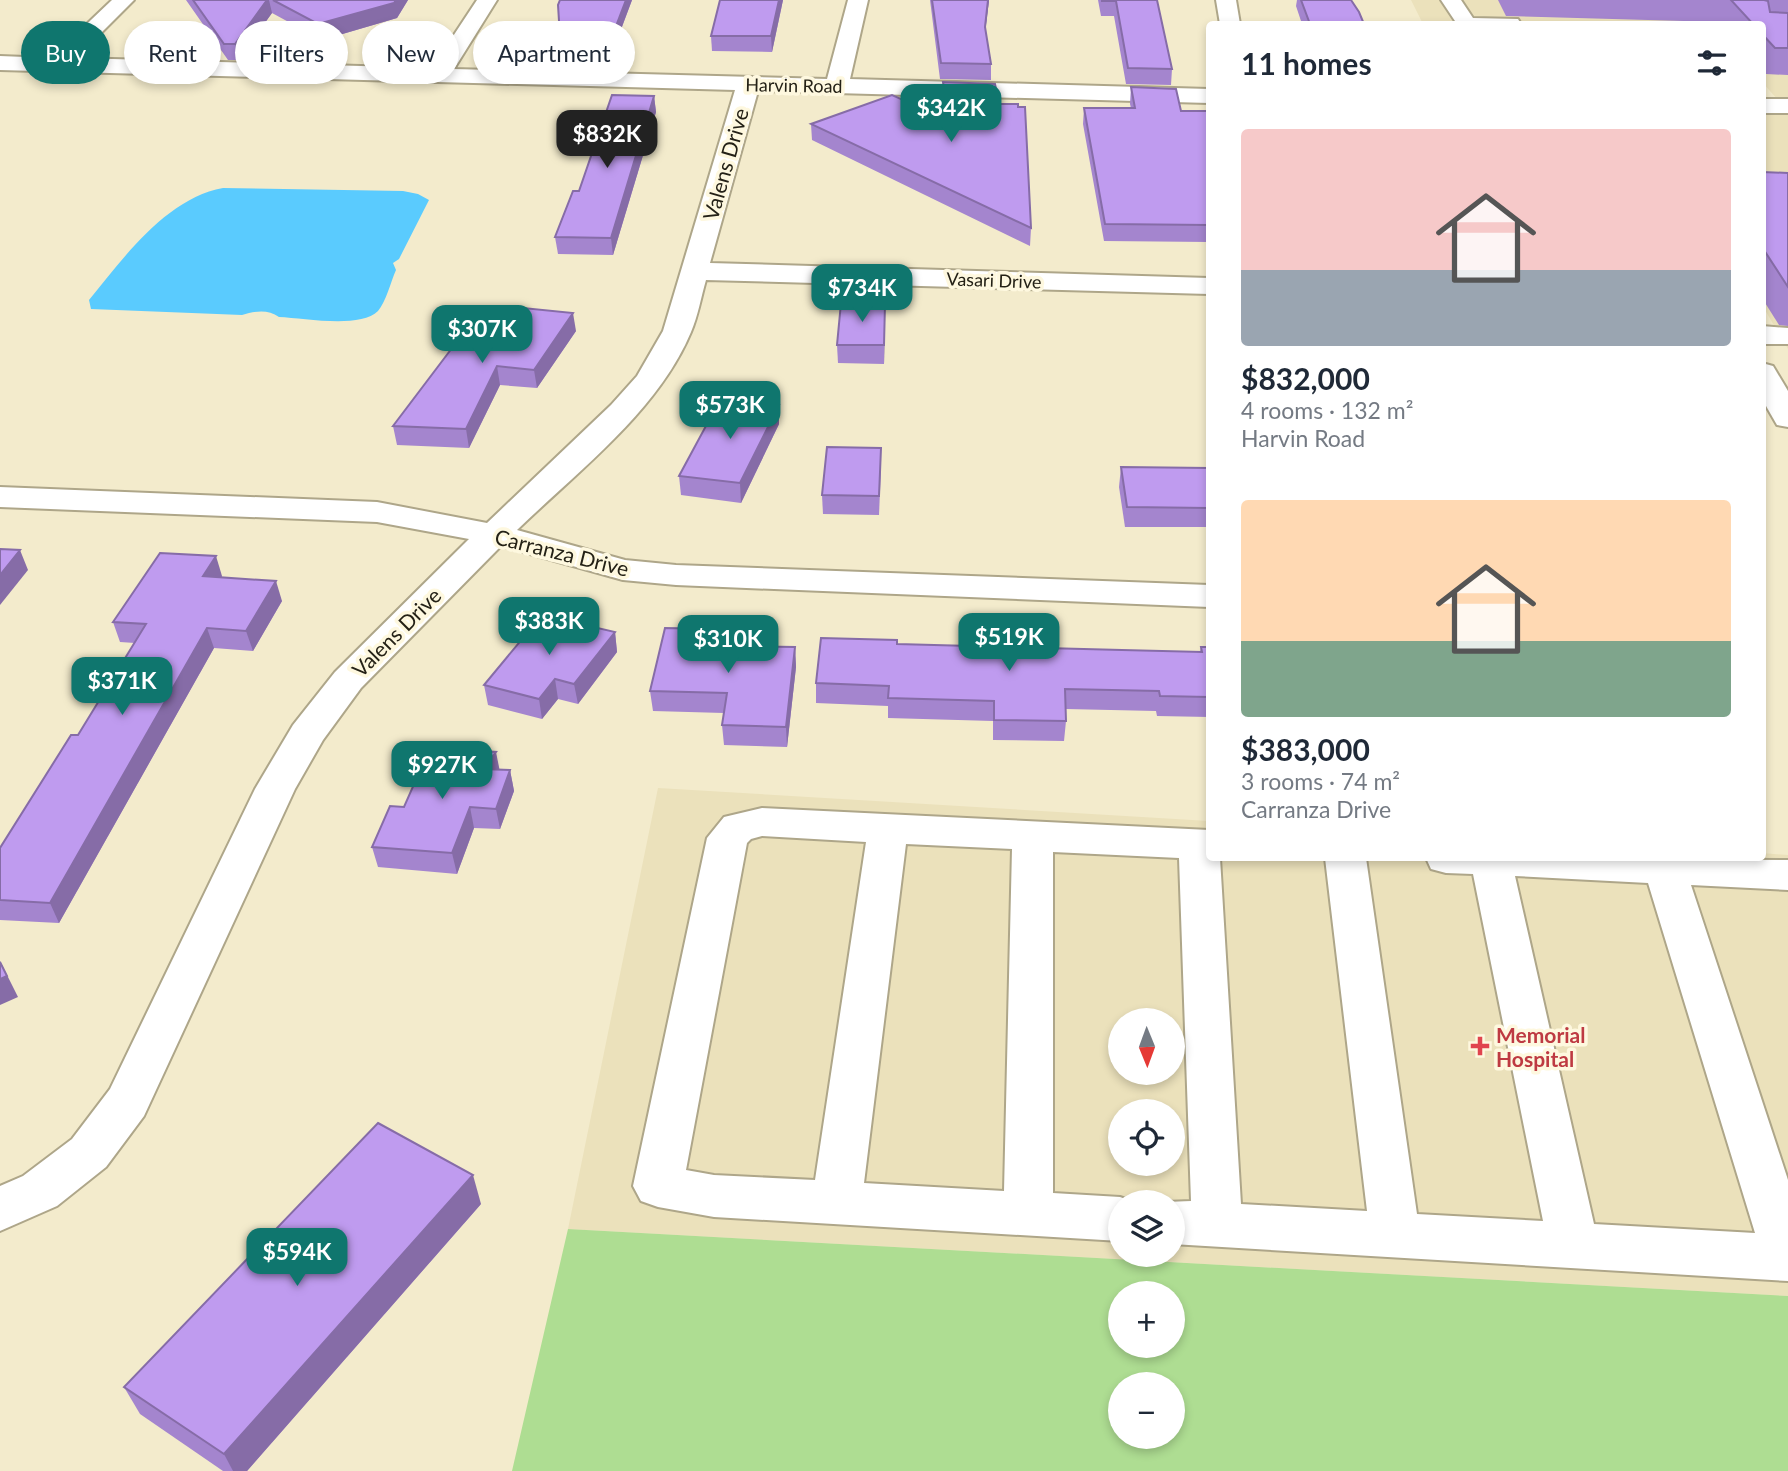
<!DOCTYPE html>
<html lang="en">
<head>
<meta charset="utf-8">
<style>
	body { margin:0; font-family:Lato,sans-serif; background:#f6f6f7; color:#1f2937; height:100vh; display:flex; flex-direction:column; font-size:26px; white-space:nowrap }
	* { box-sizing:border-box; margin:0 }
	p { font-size:23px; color:#747a83 }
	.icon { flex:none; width:38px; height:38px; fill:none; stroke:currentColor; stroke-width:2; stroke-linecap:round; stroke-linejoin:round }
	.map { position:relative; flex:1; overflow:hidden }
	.panel { position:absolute; left:1206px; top:21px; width:560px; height:840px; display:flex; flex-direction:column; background:#fff; border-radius:7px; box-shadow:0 4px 10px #0003 }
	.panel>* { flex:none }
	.top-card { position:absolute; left:21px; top:21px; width:665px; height:63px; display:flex; gap:14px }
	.needle { width:46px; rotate:179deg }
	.tools { position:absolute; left:1108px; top:1008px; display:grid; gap:14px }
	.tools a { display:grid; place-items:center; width:77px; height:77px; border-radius:50%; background:#fff; box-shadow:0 4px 10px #0003; font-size:35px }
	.price { position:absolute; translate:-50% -60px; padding:0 16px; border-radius:14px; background:#0f766e; color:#fff; font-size:23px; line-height:46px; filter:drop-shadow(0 2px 4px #0008) }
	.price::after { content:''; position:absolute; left:50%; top:42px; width:21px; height:16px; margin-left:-10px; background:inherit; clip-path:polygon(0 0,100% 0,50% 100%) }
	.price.active { background:#222; color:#fff }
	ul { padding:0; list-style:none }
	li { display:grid; align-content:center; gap:14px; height:371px; padding:0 35px }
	li span { display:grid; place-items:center; height:217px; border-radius:7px; color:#555 }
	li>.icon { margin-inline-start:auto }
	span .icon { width:126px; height:126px; fill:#fffc; stroke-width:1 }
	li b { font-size:30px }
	h2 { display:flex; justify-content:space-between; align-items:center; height:84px; padding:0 35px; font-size:30px }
	.chip { padding:0 24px; border-radius:32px; background:#fff; box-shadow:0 4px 10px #0003; font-size:24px; line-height:63px }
	.chip.active { background:#0f766e; color:#fff }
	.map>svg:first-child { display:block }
	.built { fill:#ebe1bb; fill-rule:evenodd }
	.green { fill:#aedd92; fill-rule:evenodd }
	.water { fill:#5acbfe }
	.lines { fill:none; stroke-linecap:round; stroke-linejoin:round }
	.minor-casing { stroke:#aea689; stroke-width:4 }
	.minor { fill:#fff; fill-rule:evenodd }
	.wall { fill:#a485ce }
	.shaded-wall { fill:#866ca7 }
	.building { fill:#bf9bef; stroke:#866ca7; stroke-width:2 }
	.health-dot { fill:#e0444e; stroke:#fef8df; stroke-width:2.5 }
	.labels { text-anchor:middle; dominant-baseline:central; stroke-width:7; stroke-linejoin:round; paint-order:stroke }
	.far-street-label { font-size:18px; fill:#242116; stroke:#fef8df }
	.street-label { font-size:21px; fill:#242116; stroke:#fef8df }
	.health-label { font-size:21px; font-weight:bold; fill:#be3a42; stroke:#fef8df; text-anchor:start }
</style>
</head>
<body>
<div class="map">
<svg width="1788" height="1471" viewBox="0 0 1788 1471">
	<rect width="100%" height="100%" fill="#f3ebcc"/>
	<g class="built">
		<path d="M1411,0H1788V100H1778L1762,82V24H1423Z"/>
		<path d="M1762,115H1788V349L1762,305Z"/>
		<path d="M658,788L1209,821V858H1762V853L1788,855V1296L568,1229ZM1120,1020H1172V1073H1120ZM1120,1111H1172V1164H1120ZM1120,1202H1172V1255H1120Z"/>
	</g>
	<path class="green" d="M568,1229L1788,1296V1471H512ZM1120,1293H1172V1346H1120ZM1120,1384H1172V1437H1120Z"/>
	<path class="water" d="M223,188L403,191L418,194L429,200L399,259L393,263L396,270C391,281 386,302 378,311C360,329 304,318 279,317C268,309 255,311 242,315L91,309L89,300C124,257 167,198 223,188Z"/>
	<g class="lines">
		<defs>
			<g id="minor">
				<path d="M112,0H134L76,58L432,68L477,0H497L454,69L827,79L848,0H868L850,79L1209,89V103L758,91L710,263L1209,278V294L706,280C701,297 698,316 691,332C658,411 578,471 517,530L625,560L676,565L1209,585V607L676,585L623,580L501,546L361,688L323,740L295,789L144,1116L106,1167L57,1206L0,1231V1186L23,1176L72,1139L110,1089L255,789L293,725L335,672L469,539L377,522L0,507V487L377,502L487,523L611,405L637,376L663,331L735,90L0,70V56L51,58Z"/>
				<path d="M1216,0H1236L1240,24H1220Z"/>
				<path d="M1441,0H1461L1473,18L1518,19L1521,24H1457Z"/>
				<rect x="1762" y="99" width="26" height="14"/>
				<path d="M1762,326L1788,328V344H1762Z"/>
				<path d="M1762,363L1773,366L1788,391V427L1777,425L1762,399Z"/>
				<path d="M762,808L1209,830V858H1220L1241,1204L1367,1211L1325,858H1366L1417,1214L1543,1221L1473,874L1446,873L1431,869L1426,858L1788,860V890L1691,885L1788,1180V1281L1172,1244V1202H1166L1191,1201L1179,858L1053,852V1193L1120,1197L1134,1202H1120V1241L714,1217L658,1207L641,1201L633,1186L707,838L724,817ZM762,836L866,842L815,1180L714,1175L686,1170L747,843L751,839ZM906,844L1012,849L1004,1191L864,1183ZM1515,876L1648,883L1755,1233L1594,1224Z"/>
			</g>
		</defs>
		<use href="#minor" class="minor-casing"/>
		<use href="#minor" class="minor"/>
	</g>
	<g class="wall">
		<path d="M186,0H408L397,18L322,40L272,13L238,60H228Z"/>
		<path d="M560,0H632L614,48L562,51L560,37Z"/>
		<path d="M783,0L772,52L712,51L711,36Z"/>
		<path d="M930,0H989L985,31L991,64V80L940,79Z"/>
		<path d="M1098,0H1157L1172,69L1171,85L1126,84L1114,16H1101Z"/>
		<path d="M1297,0H1351L1364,24H1302L1296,6Z"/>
		<path d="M1498,0H1788V75L1766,74L1762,70V24H1722L1719,22L1506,16Z"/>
		<path d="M943,82L999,104L1031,228L1030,246L812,140L811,124L946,119L943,99Z"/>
		<path d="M1131,87L1181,111H1209V242L1104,241L1083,124L1084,108H1131L1130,104Z"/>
		<path d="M654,96L656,112L613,255L558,254L555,237L579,191Z"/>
		<path d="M1762,172L1788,173V326L1779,325L1762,298Z"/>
		<path d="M885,304L884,364L838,363L837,345Z"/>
		<path d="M474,319L576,331L537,388L500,385L469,448L397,445L393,426Z"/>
		<path d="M779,405V424L741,503L681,495L679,476Z"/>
		<path d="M881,467L879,515L823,514L822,495Z"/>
		<path d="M1121,467L1209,468V527H1125L1119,487Z"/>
		<path d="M222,576V577L282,601L253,651L214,648L59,923L0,920V848L78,735L135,643L120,642L113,622Z"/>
		<path d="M719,629L720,646L795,647L796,667L787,747L724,745L722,725L724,713L653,711L650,691Z"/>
		<path d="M615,632L617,652L578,704L558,699L542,719L488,705L484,685Z"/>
		<path d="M897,644L1200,652L1201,647H1209V717L1157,716L1156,711L1066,709V721L1064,741L993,740V721L888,718V706L816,703V683Z"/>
		<path d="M499,770H510L514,791L500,829L474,828L457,874L378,867L372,847L404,807Z"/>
		<path d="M481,1204L247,1471H223L140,1414L124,1387Z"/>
	</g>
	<g class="shaded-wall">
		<path d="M267,0H269L272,13L238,60L235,44Z"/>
		<path d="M396,0H408L397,18L322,40L318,24Z"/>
		<path d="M626,0H632L614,48L613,34Z"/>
		<path d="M779,0H783L772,52L771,36Z"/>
		<path d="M988,0H989L984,42L985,27Z"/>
		<path d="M654,96L656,112L613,255L611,238Z"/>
		<path d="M885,304V322L884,364V345Z"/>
		<path d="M573,313L576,331L537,388L534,370Z"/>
		<path d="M497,366L500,385L469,448L466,429Z"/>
		<path d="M779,405V424L741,503L740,483Z"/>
		<path d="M20,550L28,570L0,605V575Z"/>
		<path d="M216,556L222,576L210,596L203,576Z"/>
		<path d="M276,581L282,601L253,651L246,631Z"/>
		<path d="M207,628L214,648L59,923L50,903Z"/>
		<path d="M719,629L721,650L716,646Z"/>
		<path d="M615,632L617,652L578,704L574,684Z"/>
		<path d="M795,647L796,667L787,747L786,727Z"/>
		<path d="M555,679L558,699L542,719L539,699Z"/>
		<path d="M496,752L500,772L483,769Z"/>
		<path d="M510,770L514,791L500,829L496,809Z"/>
		<path d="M470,807L474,828L457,874L452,853Z"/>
		<path d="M0,961L18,997L0,1005Z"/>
		<path d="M473,1175L481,1204L247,1471H233L224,1454Z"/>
	</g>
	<g class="building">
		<path d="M193,0H267L235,44H224Z"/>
		<path d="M273,0H396L394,3L318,24Z"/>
		<path d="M560,0H626L613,34L560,37L558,5Z"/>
		<path d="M720,0H779L771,36H711Z"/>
		<path d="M932,0H988L985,27L991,64L941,63Z"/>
		<path d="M1102,0H1157L1172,69L1128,68L1116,1H1102Z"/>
		<path d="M1301,0H1351L1359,12L1364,24H1310Z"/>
		<path d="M1731,0H1764L1768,1L1770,12L1788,13V48H1775L1762,34V24H1753Z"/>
		<path d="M943,82L995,84L999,104H1018V107H1025L1031,228L811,124L892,95L949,120Z"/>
		<path d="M1131,87L1176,89L1181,111H1209V225L1105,224L1084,108H1135Z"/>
		<path d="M612,95L654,96L611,238L555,237L573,191H579Z"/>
		<path d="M1762,172L1788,173V287L1762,247Z"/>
		<path d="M841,303L885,304L884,345H837Z"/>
		<path d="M502,306L573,313L534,370L497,366L466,429L393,426L474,319L490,321Z"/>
		<path d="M721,398L779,405L740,483L679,476Z"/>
		<path d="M827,447L881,448L879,496L822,495Z"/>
		<path d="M1121,467L1209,468V508L1127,507Z"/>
		<path d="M0,549L20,550L0,575Z"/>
		<path d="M160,553L216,556L203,576L276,581L246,631L207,628L50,903L0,900V848L71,735H78L146,624L113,622Z"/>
		<path d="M542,615L615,632L574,684L555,679L539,699L484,685Z"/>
		<path d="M665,628L719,629L716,646L795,647L786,727L722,725L727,693L650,691Z"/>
		<path d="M821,638L897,640V644L1122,650L1202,652L1201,647H1209V697L1160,696L1159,691L1065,689L1066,721L994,720V701L888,698L889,686L816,683Z"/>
		<path d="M430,748L496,752L483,769L510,770L496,809L470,807L452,853L372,847L390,806L404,807Z"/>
		<path d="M0,962L7,976L0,979Z"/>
		<path d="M378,1123L473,1175L224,1454L124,1387Z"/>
	</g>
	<path class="health-dot" d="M1476.5 1035.5h7v7h7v7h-7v7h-7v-7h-7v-7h7z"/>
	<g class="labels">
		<g class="far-street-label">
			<text transform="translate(794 85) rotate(1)">Harvin Road</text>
			<text transform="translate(994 280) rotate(2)">Vasari Drive</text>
		</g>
		<g class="street-label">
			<text transform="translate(725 164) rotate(-74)">Valens Drive</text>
			<text transform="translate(562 552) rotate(14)">Carranza Drive</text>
			<text transform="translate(396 632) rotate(-45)">Valens Drive</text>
		</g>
		<g class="health-label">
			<text x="1496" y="1034">Memorial<tspan x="1496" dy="24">Hospital</tspan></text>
		</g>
	</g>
</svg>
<div class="tools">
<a><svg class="needle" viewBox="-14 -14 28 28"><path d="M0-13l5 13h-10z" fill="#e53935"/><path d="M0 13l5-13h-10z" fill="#747a83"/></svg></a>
<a><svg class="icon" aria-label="locate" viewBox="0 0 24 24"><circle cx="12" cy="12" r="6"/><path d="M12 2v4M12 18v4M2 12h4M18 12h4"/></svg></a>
<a><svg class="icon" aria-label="layers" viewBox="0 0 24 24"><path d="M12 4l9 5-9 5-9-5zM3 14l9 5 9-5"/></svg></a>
<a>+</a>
<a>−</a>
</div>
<b class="price" style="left:951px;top:144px">$342K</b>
<b class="price active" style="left:607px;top:170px">$832K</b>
<b class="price" style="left:862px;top:324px">$734K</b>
<b class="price" style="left:482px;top:365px">$307K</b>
<b class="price" style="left:730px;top:441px">$573K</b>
<b class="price" style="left:549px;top:657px">$383K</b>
<b class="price" style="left:1009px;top:673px">$519K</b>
<b class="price" style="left:728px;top:675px">$310K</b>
<b class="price" style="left:122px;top:717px">$371K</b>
<b class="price" style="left:442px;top:801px">$927K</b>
<b class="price" style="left:297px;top:1288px">$594K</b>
<div class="top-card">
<a class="chip active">Buy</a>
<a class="chip">Rent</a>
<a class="chip">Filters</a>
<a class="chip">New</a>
<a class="chip">Apartment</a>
</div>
<section class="panel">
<h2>11 homes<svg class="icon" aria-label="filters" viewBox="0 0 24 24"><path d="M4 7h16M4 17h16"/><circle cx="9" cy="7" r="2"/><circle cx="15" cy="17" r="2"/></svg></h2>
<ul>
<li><span style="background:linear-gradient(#f6c9c9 65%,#9aa5b1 0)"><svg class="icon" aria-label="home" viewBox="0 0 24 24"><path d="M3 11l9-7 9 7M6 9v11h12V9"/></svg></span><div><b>$832,000</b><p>4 rooms · 132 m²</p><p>Harvin Road</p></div></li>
<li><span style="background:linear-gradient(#ffd9b3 65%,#7fa58c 0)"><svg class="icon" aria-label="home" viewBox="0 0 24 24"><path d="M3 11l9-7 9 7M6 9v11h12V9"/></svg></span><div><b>$383,000</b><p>3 rooms · 74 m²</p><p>Carranza Drive</p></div></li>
</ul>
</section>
</div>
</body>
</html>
